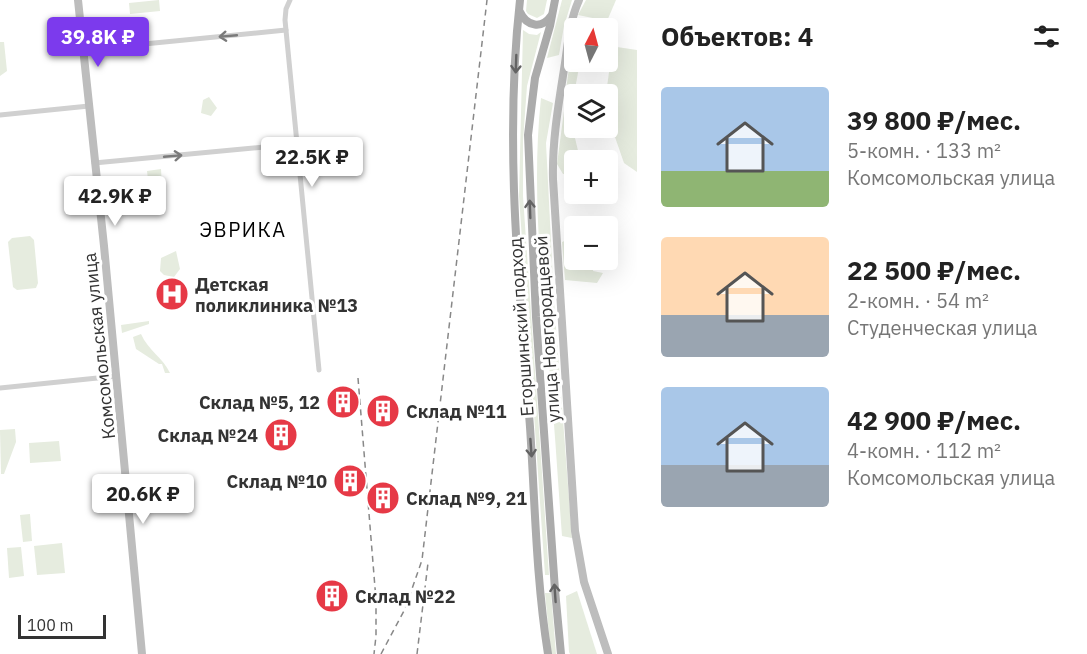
<!DOCTYPE html>
<html lang="ru">
<head>
<meta charset="utf-8">
<style>
	body { margin:0; font-family:"IBM Plex Sans",sans-serif; background:#f2f2f2; color:#222; height:100vh; display:flex; flex-direction:column; font-size:22px; white-space:nowrap }
	* { box-sizing:border-box; margin:0 }
	p { font-size:20px; color:#767676 }
	.icon { flex:none; width:33px; height:33px; fill:none; stroke:currentColor; stroke-width:2; stroke-linecap:round; stroke-linejoin:round }
	.map { position:relative; flex:1; overflow:hidden }
	.sheet { display:flex; flex-direction:column; background:#fff; width:450px }
	.sheet>* { flex:none }
	.needle { width:39px; rotate:6deg }
	.buttons { position:absolute; left:564px; top:18px; display:grid; gap:12px }
	.buttons a { display:grid; place-items:center; width:54px; height:54px; border-radius:6px; background:#fff; box-shadow:0 6px 24px #0002; font-size:30px }
	.scale { position:absolute; left:18px; bottom:15px; width:88px; box-sizing:border-box; padding-left:6px; border:3px solid #333; border-top:0; font-size:16px; line-height:21px; white-space:nowrap; color:#333; -webkit-text-stroke:4px #fff; paint-order:stroke }
	.price { position:absolute; translate:-50% -51px; padding:0 14px; border-radius:6px; background:#fff; color:#222; font-size:20px; line-height:39px; filter:drop-shadow(0 2px 3px #0008) }
	.price::after { content:''; position:absolute; left:50%; top:36px; width:18px; height:14px; margin-left:-9px; background:inherit; clip-path:polygon(0 0,100% 0,50% 100%) }
	.price.current { background:#7c3aed; color:#fff }
	ul { padding:0; list-style:none }
	li { display:flex; align-items:center; gap:18px; height:150px; padding:0 24px }
	li span { display:grid; place-items:center; flex:none; width:168px; height:120px; border-radius:6px; color:#555 }
	li>.icon { margin-inline-start:auto }
	span .icon { width:72px; height:72px; fill:#fffc; stroke-width:1 }
	li b { font-size:26px }
	h2 { display:flex; justify-content:space-between; align-items:center; height:72px; padding:0 24px; font-size:26px }
	main { display:flex; flex:1; min-height:0 }
	.map>svg:first-child { display:block }
	.green { fill:#e6ecdf }
	.lines { fill:none; stroke-linecap:round; stroke-linejoin:round }
	.street { stroke:#d0d0d0; stroke-width:5 }
	.secondary { stroke:#bdbdbd; stroke-width:8 }
	.primary { stroke:#ababab; stroke-width:8 }
	.rail { stroke:#888; stroke-width:1.5; stroke-dasharray:6 4.5; stroke-linecap:butt }
	.oneway { stroke:#7a7a7a }
	.oneway2 { stroke:#636363 }
	.labels { text-anchor:middle; dominant-baseline:central; stroke-width:6; stroke-linejoin:round; paint-order:stroke }
	.poi-label { font-size:18px; font-weight:bold; fill:#333; stroke:#fff; text-anchor:start }
	.street-label { font-size:18px; fill:#333; stroke:#fff }
	.neighbourhood-label { font-size:20px; letter-spacing:1.5px; fill:#000; stroke:#fff }
</style>
</head>
<body>
<main>
<div class="map">
<svg width="637" height="654" viewBox="0 0 637 654">
	<rect width="100%" height="100%" fill="#fff"/>
	<g class="green">
		<path d="M159,0L160,11L130,14L129,3Z"/>
		<path d="M527,0H547L544,14L537,18L528,14L526,11Z"/>
		<path d="M562,0H572L564,26L559,55L547,58Z"/>
		<path d="M586,0H616L607,21L578,15Z"/>
		<path d="M575,25L585,28H574V62H580L572,105L564,104Z"/>
		<path d="M523,30L529,34L537,35L541,32L527,86L523,141V196L549,575H545L519,196Z"/>
		<path d="M0,42H4L7,71L0,76Z"/>
		<path d="M617,47L637,50V172L624,163L608,117L606,94L611,58Z"/>
		<path d="M209,97L217,108L211,116L201,113L203,100Z"/>
		<path d="M541,98L553,103L546,143L554,301L572,538L562,536C558,483 555,430 550,376C542,284 531,191 541,98Z"/>
		<path d="M564,111L572,112L574,128H578L581,135L575,138L579,155L588,151L590,160H574V175L563,174L557,164Z"/>
		<path d="M161,169L162,187L149,188L147,171Z"/>
		<path d="M30,236L34,240L38,283L36,288L17,290L13,287L8,242L12,238Z"/>
		<path d="M574,237V260H595L593,271L603,273L597,283L565,280L562,242Z"/>
		<path d="M176,251L180,269L174,277L164,275L160,271L161,258Z"/>
		<path d="M149,321V324L122,333L121,325Z"/>
		<path d="M141,334C148,350 163,358 170,373H165L162,364H159L136,349L133,337Z"/>
		<path d="M15,429L16,442L4,474H1L0,430Z"/>
		<path d="M59,441L61,461L30,463L29,443Z"/>
		<path d="M30,514L32,541L23,542L20,515Z"/>
		<path d="M62,543L65,573L37,575L34,546Z"/>
		<path d="M21,547L24,576L9,578L7,548Z"/>
		<path d="M577,591L597,654H570L569,652L566,596Z"/>
		<path d="M545,593H551L556,654H551Z"/>
	</g>
	<g class="lines">
		<g class="street">
			<path d="M290,0L286,9L285,20L319,370"/>
			<path d="M83,50L286,30"/>
			<path d="M0,115L89,106"/>
			<path d="M94,163L296,144"/>
			<path d="M0,388L117,376"/>
		</g>
		<g class="secondary">
			<path d="M78,0L104,246L142,654"/>
			<path d="M579,0C570,20 568,42 565,63C559,102 552,140 553,179L575,531L584,582L608,654"/>
		</g>
		<g class="primary">
			<path d="M520,0C504,142 519,285 530,427C535,502 536,579 548,654"/>
			<path d="M555,0L550,26L535,78L528,135L536,317L555,590L561,654"/>
			<path d="M520,12C527,27 542,29 551,16"/>
		</g>
		<g class="rail">
			<path d="M358,378L376,600V636L374,654"/>
			<path d="M381,654L405,609L422,560L487,0"/>
			<path d="M417,654L428,563"/>
		</g>
	</g>
	<defs><path id="oneway-shaft" d="M-6 0H5M1.5-3L5.5 0L1.5 3" fill="none" stroke-width="1.6" stroke-linecap="round" stroke-linejoin="round" transform="scale(1.5)"/></defs>
	<g class="oneway">
		<use href="#oneway-shaft" transform="translate(228 36) rotate(175)"/>
		<use href="#oneway-shaft" transform="translate(173 156) rotate(-5)"/>
	</g>
	<g class="oneway2">
		<use href="#oneway-shaft" transform="translate(516 64) rotate(92)"/>
		<use href="#oneway-shaft" transform="translate(530 209) rotate(-92)"/>
		<use href="#oneway-shaft" transform="translate(531 448) rotate(86)"/>
		<use href="#oneway-shaft" transform="translate(555 593) rotate(-94)"/>
	</g>
	<defs>
		<symbol id="hospital-disc" viewBox="-11 -11 22 22"><circle r="9.5" fill="#e63946" stroke="#fff"/><path d="M-5-5h3v3.5h4V-5h3V5h-3V1.5h-4V5h-3Z" fill="#fff"/></symbol>
		<symbol id="building-disc" viewBox="-11 -11 22 22"><circle r="9.5" fill="#e63946" stroke="#fff"/><path d="M-4-6H4V6H1V3H-1V6H-4ZM-2.5-4.3h1.7v1.8h-1.7ZM.8-4.3h1.7v1.8H.8ZM-2.5-1h1.7V.8h-1.7ZM.8-1h1.7V.8H.8Z" fill="#fff"/></symbol>
	</defs>
	<g fill-rule="evenodd">
		<use href="#hospital-disc" x="153" y="275" width="38" height="38"/>
		<use href="#building-disc" x="324" y="383" width="38" height="38"/>
		<use href="#building-disc" x="364" y="392" width="38" height="38"/>
		<use href="#building-disc" x="262" y="416" width="38" height="38"/>
		<use href="#building-disc" x="331" y="462" width="38" height="38"/>
		<use href="#building-disc" x="364" y="479" width="38" height="38"/>
		<use href="#building-disc" x="313" y="577" width="38" height="38"/>
	</g>
	<g class="labels">
		<g class="poi-label">
			<text x="195" y="284">Детская<tspan x="195" dy="21">поликлиника №13</tspan></text>
			<text x="320" y="402" text-anchor="end">Склад №5, 12</text>
			<text x="406" y="411">Склад №11</text>
			<text x="258" y="435" text-anchor="end">Склад №24</text>
			<text x="327" y="481" text-anchor="end">Склад №10</text>
			<text x="406" y="498">Склад №9, 21</text>
			<text x="355" y="596">Склад №22</text>
		</g>
		<g class="street-label">
			<text transform="translate(521 327) rotate(-94)">Егоршинский подход</text>
			<text transform="translate(547 329) rotate(-94)">улица Новгородцевой</text>
			<text transform="translate(99 346) rotate(-96)">Комсомольская улица</text>
		</g>
		<g class="neighbourhood-label">
			<text x="243" y="229">ЭВРИКА</text>
		</g>
	</g>
</svg>
<div class="buttons">
<a><svg class="needle" viewBox="-14 -14 28 28"><path d="M0-13l5 13h-10z" fill="#e53935"/><path d="M0 13l5-13h-10z" fill="#767676"/></svg></a>
<a><svg class="icon" aria-label="layers" viewBox="0 0 24 24"><path d="M12 4l9 5-9 5-9-5zM3 14l9 5 9-5"/></svg></a>
<a>+</a>
<a>−</a>
</div>
<div class="scale">100 m</div>
<b class="price current" style="left:98px;top:68px">39.8K ₽</b>
<b class="price" style="left:312px;top:188px">22.5K ₽</b>
<b class="price" style="left:115px;top:227px">42.9K ₽</b>
<b class="price" style="left:143px;top:525px">20.6K ₽</b>
</div>
<section class="sheet">
<h2>Объектов: 4<svg class="icon" aria-label="filters" viewBox="0 0 24 24"><path d="M4 7h16M4 17h16"/><circle cx="9" cy="7" r="2"/><circle cx="15" cy="17" r="2"/></svg></h2>
<ul>
<li><span style="background:linear-gradient(#a9c7e8 70%,#8fb573 0)"><svg class="icon" aria-label="home" viewBox="0 0 24 24"><path d="M3 11l9-7 9 7M6 9v11h12V9"/></svg></span><div><b>39 800 ₽/мес.</b><p>5-комн. · 133 m²</p><p>Комсомольская улица</p></div></li>
<li><span style="background:linear-gradient(#ffd9b3 65%,#9aa5b1 0)"><svg class="icon" aria-label="home" viewBox="0 0 24 24"><path d="M3 11l9-7 9 7M6 9v11h12V9"/></svg></span><div><b>22 500 ₽/мес.</b><p>2-комн. · 54 m²</p><p>Студенческая улица</p></div></li>
<li><span style="background:linear-gradient(#a9c7e8 65%,#9aa5b1 0)"><svg class="icon" aria-label="home" viewBox="0 0 24 24"><path d="M3 11l9-7 9 7M6 9v11h12V9"/></svg></span><div><b>42 900 ₽/мес.</b><p>4-комн. · 112 m²</p><p>Комсомольская улица</p></div></li>
</ul>
</section>
</main>
</body>
</html>
